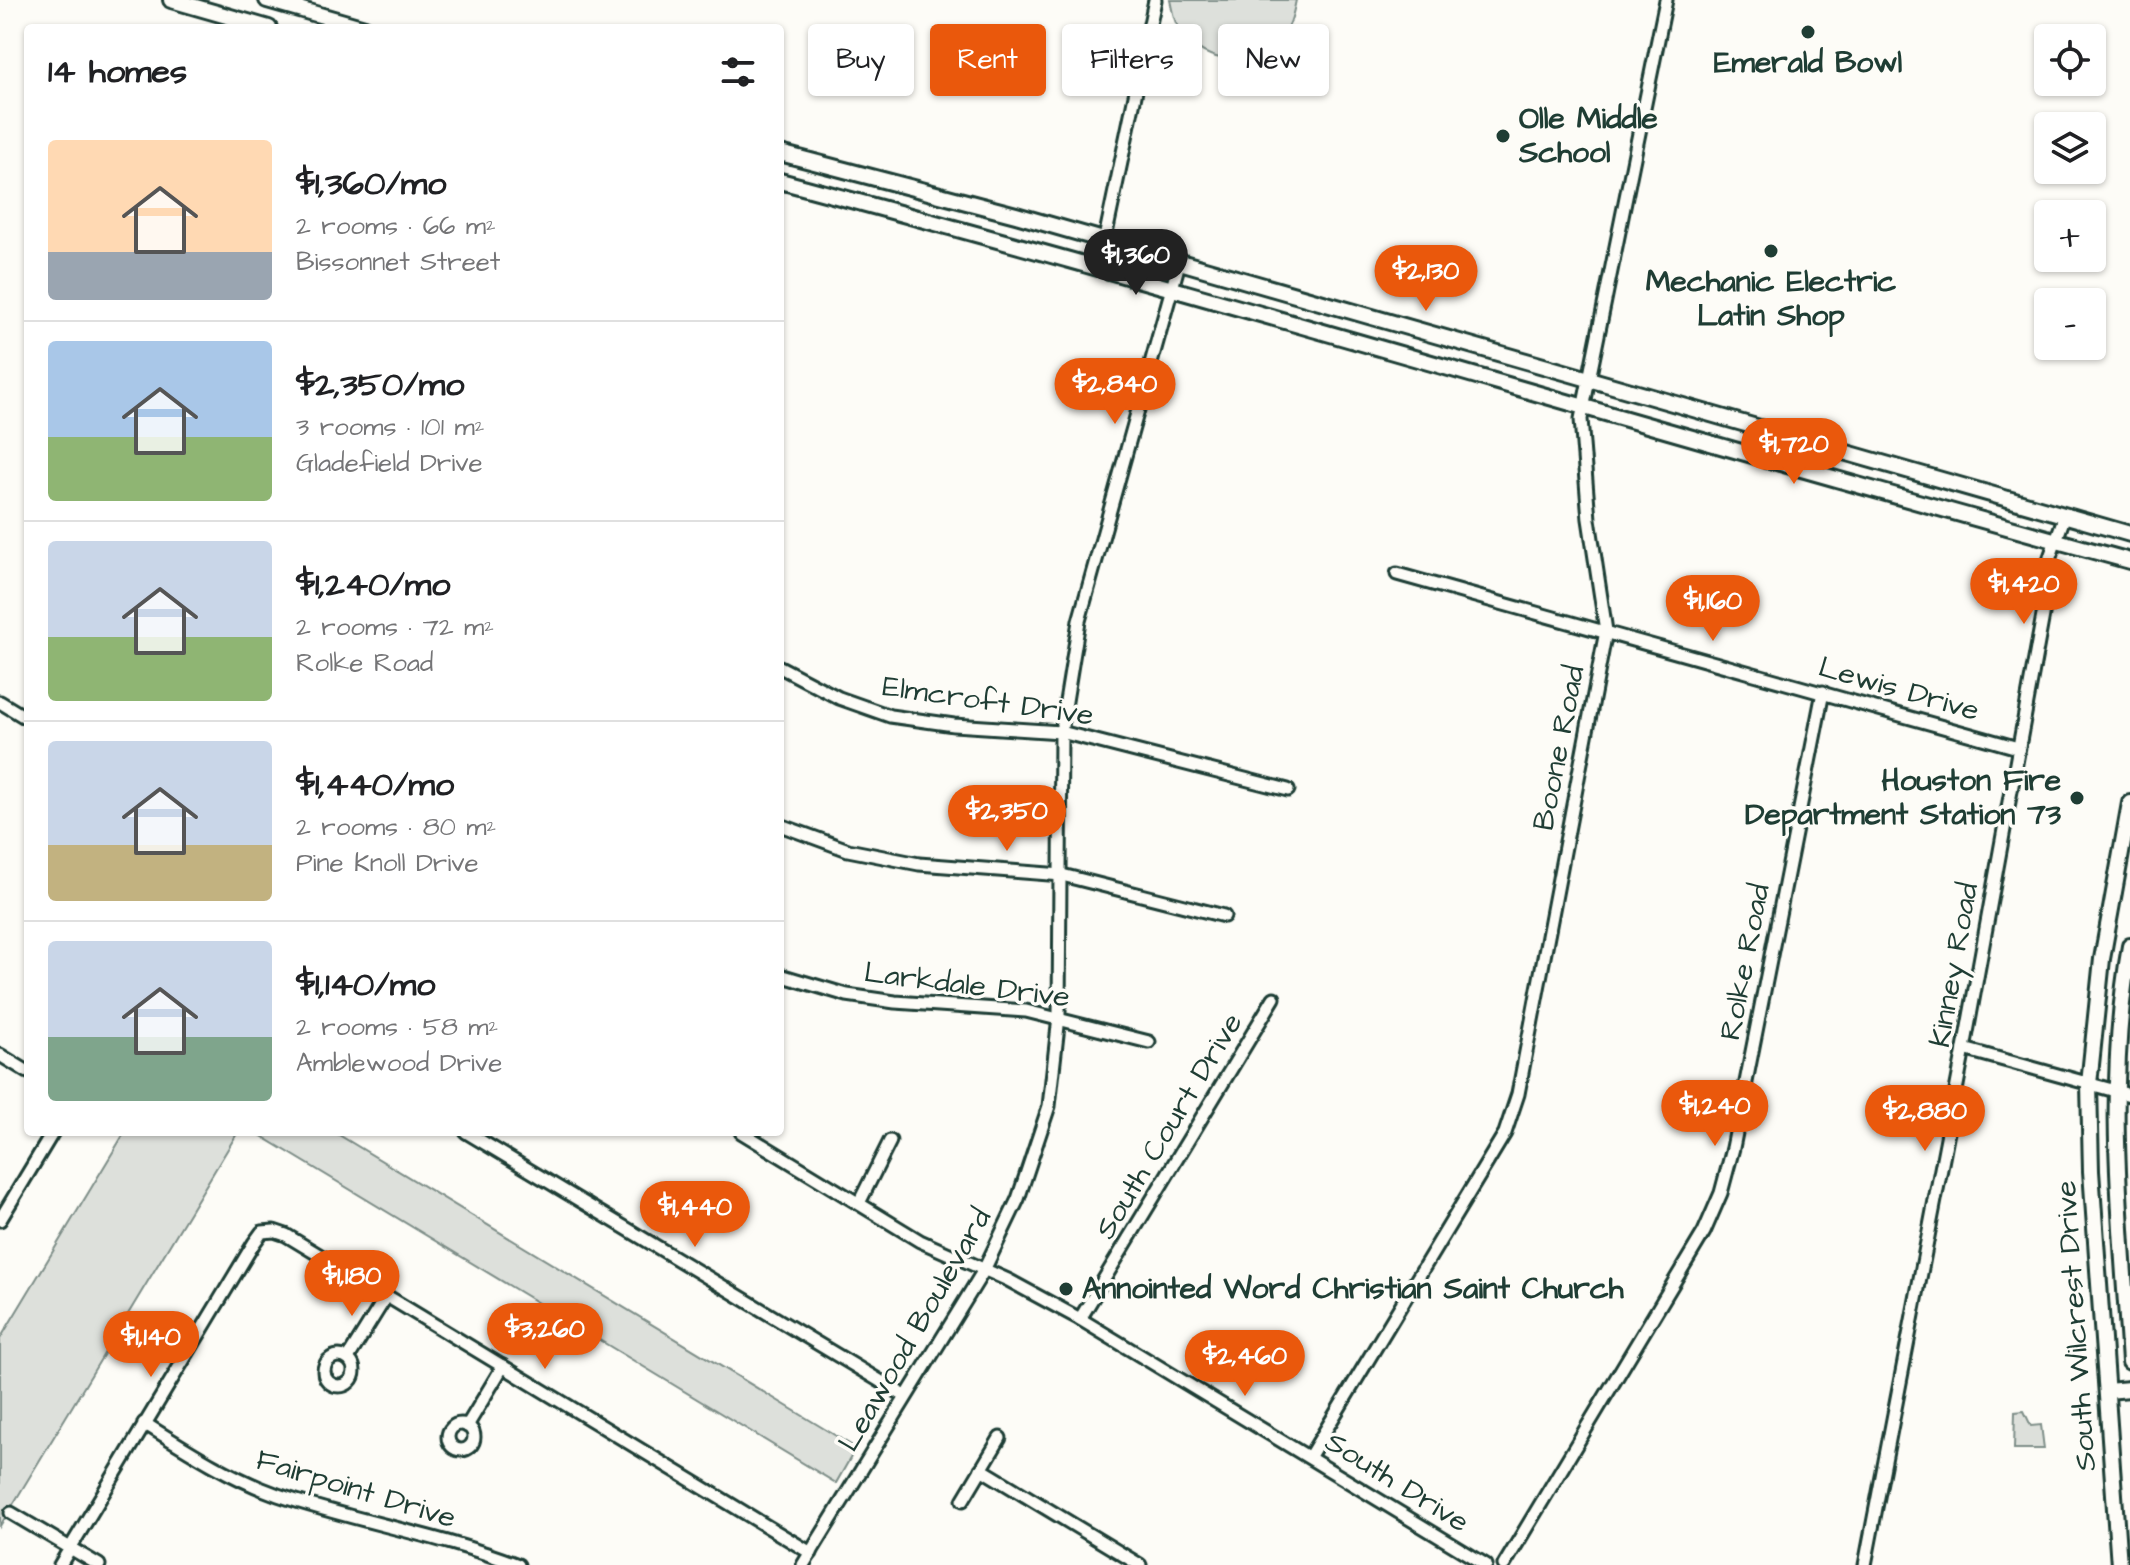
<!DOCTYPE html>
<html lang="en">
<head>
<meta charset="utf-8">
<style>
	body { margin:0; font-family:"Architects Daughter",sans-serif; background:#f2f2f2; color:#202124; height:100vh; display:flex; flex-direction:column; font-size:30px; white-space:nowrap }
	* { box-sizing:border-box; margin:0 }
	p { font-size:26px; color:#757577 }
	.icon { flex:none; width:44px; height:44px; fill:none; stroke:currentColor; stroke-width:2; stroke-linecap:round; stroke-linejoin:round }
	.map { position:relative; flex:1; overflow:hidden }
	.sheet { position:absolute; left:24px; top:24px; width:760px; height:1112px; display:flex; flex-direction:column; background:#fff; border-radius:8px; box-shadow:0 2px 6px #0004 }
	.sheet>* { flex:none }
	.guide { position:absolute; left:808px; top:24px; width:760px; height:72px; display:flex; gap:16px }
	.controls { position:absolute; left:2034px; top:24px; display:grid; gap:16px }
	.controls a { display:grid; place-items:center; width:72px; height:72px; border-radius:8px; background:#fff; box-shadow:0 2px 6px #0004; font-size:40px }
	.price { position:absolute; translate:-50% -68px; padding:0 18px; border-radius:28px; background:#ea580c; color:#fff; font-size:26px; line-height:52px; filter:drop-shadow(0 2px 4px #0008) }
	.price::after { content:''; position:absolute; left:50%; top:48px; width:24px; height:18px; margin-left:-12px; background:inherit; clip-path:polygon(0 0,100% 0,50% 100%) }
	.price.active { background:#222; color:#fff }
	ul { padding:0; list-style:none }
	li { display:flex; align-items:center; gap:24px; height:200px; padding:0 24px }
	li+li { border-top:2px solid #e0e0e0 }
	li span { display:grid; place-items:center; flex:none; width:224px; height:160px; border-radius:8px; color:#555 }
	li>.icon { margin-inline-start:auto }
	span .icon { width:96px; height:96px; fill:#fffc; stroke-width:1 }
	li b { font-size:34px }
	h2 { display:flex; justify-content:space-between; align-items:center; height:96px; padding:0 24px; font-size:34px }
	.chip { padding:0 28px; border-radius:8px; background:#fff; box-shadow:0 2px 6px #0004; font-size:28px; line-height:72px }
	.chip.active { background:#ea580c; color:#fff }
	.map>svg:first-child { display:block }
	.green { fill:#dde0db; stroke:#7e8e88; stroke-width:2 }
	.lines { fill:none; stroke-linecap:round; stroke-linejoin:round }
	.minor-casing { stroke:#1f3d34; stroke-width:17 }
	.major-casing { stroke:#1f3d34; stroke-width:20 }
	.minor { stroke:#fdfcf7; stroke-width:11 }
	.major { stroke:#fdfcf7; stroke-width:14 }
	.poi-dot { fill:#1f3d34; stroke:#fdfcf7; stroke-width:3 }
	.labels { text-anchor:middle; dominant-baseline:central; stroke-width:7; stroke-linejoin:round; paint-order:stroke }
	.poi-label { font-size:30px; font-weight:bold; fill:#1f3d34; stroke:#fdfcf7 }
	.street-label { font-size:30px; fill:#1f3d34; stroke:#fdfcf7 }
</style>
</head>
<body>
<div class="map">
<svg width="2130" height="1565" viewBox="0 0 2130 1565">
	<rect width="100%" height="100%" fill="#fdfcf7"/>
	<filter id="ink" filterUnits="userSpaceOnUse"><feTurbulence type="fractalNoise" baseFrequency=".0125" numOctaves="2"/><feDisplacementMap in="SourceGraphic" scale="16" xChannelSelector="R" yChannelSelector="G"/><feConvolveMatrix kernelMatrix="1 2 1 2 8 2 1 2 1" color-interpolation-filters="sRGB"/></filter>
	<g filter="url(#ink)">
		<g class="green">
			<path d="M1170,0H1296C1293,15 1290,29 1279,41C1249,73 1196,62 1177,25C1173,18 1172,8 1170,0Z"/>
			<path d="M125,1132H238L0,1526V1339Z"/>
			<path d="M255,1132H334L856,1448L836,1483Z"/>
			<path d="M2024,1411L2031,1426L2041,1425L2044,1449H2014L2015,1412Z"/>
		</g>
		<g class="lines">
			<defs>
				<g id="minor">
					<path d="M1099,267L1155,0"/>
					<path d="M1397,574L2018,748"/>
					<path d="M780,667L839,698L890,716L954,725L1061,732L1288,790"/>
					<path d="M0,702L28,719"/>
					<path d="M780,825L848,850L919,864L1062,875L1224,916"/>
					<path d="M780,975L847,995L895,1002L1026,1011L1149,1042"/>
					<path d="M1964,1049L2130,1095"/>
					<path d="M0,1055L28,1072"/>
					<path d="M466,1132L905,1396"/>
					<path d="M741,1132L920,1241L1008,1280L1080,1319L1486,1565"/>
					<path d="M859,1203L890,1141"/>
					<path d="M0,1220L53,1132"/>
					<path d="M1080,1319L1274,998"/>
					<circle cx="339" cy="1371" r="15"/>
					<path d="M348,1358L387,1295"/>
					<path d="M144,1423C187,1450 230,1478 278,1495C357,1522 440,1535 518,1565"/>
					<circle cx="461" cy="1437" r="13"/>
					<path d="M467,1426L503,1366"/>
					<path d="M1310,1456L1505,1133L1518,1094L1606,631L1589,519L1581,419L1666,0"/>
					<path d="M981,1469L1140,1565"/>
					<path d="M963,1500L1000,1438"/>
					<path d="M11,1513L99,1565"/>
					<path d="M60,1565L254,1243L262,1232L274,1231L286,1235L811,1553"/>
					<path d="M803,1565L984,1270L1018,1199L1049,1106L1059,1017L1061,732L1079,621L1179,263"/>
					<path d="M1504,1565L1704,1232L1721,1193L1733,1148L1823,692"/>
					<path d="M1865,1565L1964,1049L2043,615L2050,557L2065,515"/>
				</g>
				<g id="major">
					<path d="M171,0L269,28"/>
					<path d="M267,0L365,28"/>
					<path d="M780,153L1016,215L2130,534"/>
					<path d="M780,181C1232,301 1679,438 2130,561"/>
					<path d="M2130,946C2105,1087 2121,1220 2130,1362"/>
					<path d="M2107,1391L2130,1389"/>
					<path d="M2119,1565L2091,1171L2089,1084L2102,959L2130,803"/>
				</g>
			</defs>
			<use href="#minor" class="minor-casing"/>
			<use href="#major" class="major-casing"/>
			<use href="#minor" class="minor"/>
			<use href="#major" class="major"/>
		</g>
	</g>
	<g class="poi-dot">
		<circle cx="1808" cy="32" r="8"/>
		<circle cx="1503" cy="136" r="8"/>
		<circle cx="1771" cy="251" r="8"/>
		<circle cx="2077" cy="798" r="8"/>
		<circle cx="1066" cy="1289" r="8"/>
	</g>
	<g class="labels">
		<g class="poi-label">
			<text x="1808" y="63">Emerald Bowl</text>
			<text x="1519" y="119" text-anchor="start">Olle Middle<tspan x="1519" dy="34">School</tspan></text>
			<text x="1771" y="282">Mechanic Electric<tspan x="1771" dy="34">Latin Shop</tspan></text>
			<text x="2061" y="781" text-anchor="end">Houston Fire<tspan x="2061" dy="34">Department Station 73</tspan></text>
			<text x="1082" y="1289" text-anchor="start">Annointed Word Christian Saint Church</text>
		</g>
		<g class="street-label">
			<text transform="translate(1899 689) rotate(16)">Lewis Drive</text>
			<text transform="translate(988 701) rotate(8)">Elmcroft Drive</text>
			<text transform="translate(1559 748) rotate(-79)">Boone Road</text>
			<text transform="translate(1745 962) rotate(-79)">Rolke Road</text>
			<text transform="translate(1954 965) rotate(-80)">Kinney Road</text>
			<text transform="translate(967 985) rotate(7)">Larkdale Drive</text>
			<text transform="translate(1169 1126) rotate(-59)">South Court Drive</text>
			<text transform="translate(2076 1326) rotate(-94)">South Wilcrest Drive</text>
			<text transform="translate(915 1330) rotate(-60)">Leawood Boulevard</text>
			<text transform="translate(1397 1482) rotate(32)">South Drive</text>
			<text transform="translate(356 1489) rotate(17)">Fairpoint Drive</text>
		</g>
	</g>
</svg>
<div class="controls">
<a><svg class="icon" aria-label="locate" viewBox="0 0 24 24"><circle cx="12" cy="12" r="6"/><path d="M12 2v4M12 18v4M2 12h4M18 12h4"/></svg></a>
<a><svg class="icon" aria-label="layers" viewBox="0 0 24 24"><path d="M12 4l9 5-9 5-9-5zM3 14l9 5 9-5"/></svg></a>
<a>+</a>
<a>−</a>
</div>
<b class="price active" style="left:1136px;top:297px">$1,360</b>
<b class="price" style="left:1426px;top:313px">$2,130</b>
<b class="price" style="left:1115px;top:426px">$2,840</b>
<b class="price" style="left:1794px;top:486px">$1,720</b>
<b class="price" style="left:2024px;top:626px">$1,420</b>
<b class="price" style="left:1713px;top:643px">$1,160</b>
<b class="price" style="left:1007px;top:853px">$2,350</b>
<b class="price" style="left:1715px;top:1148px">$1,240</b>
<b class="price" style="left:1925px;top:1153px">$2,880</b>
<b class="price" style="left:695px;top:1249px">$1,440</b>
<b class="price" style="left:352px;top:1318px">$1,180</b>
<b class="price" style="left:545px;top:1371px">$3,260</b>
<b class="price" style="left:151px;top:1379px">$1,140</b>
<b class="price" style="left:1245px;top:1398px">$2,460</b>
<div class="guide">
<a class="chip">Buy</a>
<a class="chip active">Rent</a>
<a class="chip">Filters</a>
<a class="chip">New</a>
</div>
<section class="sheet">
<h2>14 homes<svg class="icon" aria-label="filters" viewBox="0 0 24 24"><path d="M4 7h16M4 17h16"/><circle cx="9" cy="7" r="2"/><circle cx="15" cy="17" r="2"/></svg></h2>
<ul>
<li><span style="background:linear-gradient(#ffd9b3 70%,#9aa5b1 0)"><svg class="icon" aria-label="home" viewBox="0 0 24 24"><path d="M3 11l9-7 9 7M6 9v11h12V9"/></svg></span><div><b>$1,360/mo</b><p>2 rooms · 66 m²</p><p>Bissonnet Street</p></div></li>
<li><span style="background:linear-gradient(#a9c7e8 60%,#8fb573 0)"><svg class="icon" aria-label="home" viewBox="0 0 24 24"><path d="M3 11l9-7 9 7M6 9v11h12V9"/></svg></span><div><b>$2,350/mo</b><p>3 rooms · 101 m²</p><p>Gladefield Drive</p></div></li>
<li><span style="background:linear-gradient(#c9d6e8 60%,#8fb573 0)"><svg class="icon" aria-label="home" viewBox="0 0 24 24"><path d="M3 11l9-7 9 7M6 9v11h12V9"/></svg></span><div><b>$1,240/mo</b><p>2 rooms · 72 m²</p><p>Rolke Road</p></div></li>
<li><span style="background:linear-gradient(#c9d6e8 65%,#c2b280 0)"><svg class="icon" aria-label="home" viewBox="0 0 24 24"><path d="M3 11l9-7 9 7M6 9v11h12V9"/></svg></span><div><b>$1,440/mo</b><p>2 rooms · 80 m²</p><p>Pine Knoll Drive</p></div></li>
<li><span style="background:linear-gradient(#c9d6e8 60%,#7fa58c 0)"><svg class="icon" aria-label="home" viewBox="0 0 24 24"><path d="M3 11l9-7 9 7M6 9v11h12V9"/></svg></span><div><b>$1,140/mo</b><p>2 rooms · 58 m²</p><p>Amblewood Drive</p></div></li>
</ul>
</section>
</div>
</body>
</html>
